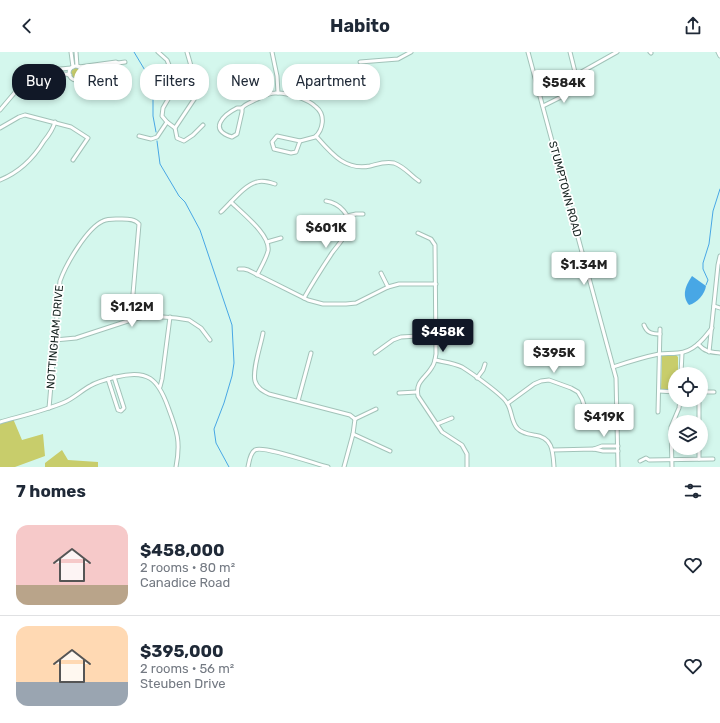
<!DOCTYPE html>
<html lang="en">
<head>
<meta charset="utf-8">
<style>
	body { margin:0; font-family:Rubik,sans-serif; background:#f6f6f7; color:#1f2937; height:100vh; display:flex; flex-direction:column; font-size:15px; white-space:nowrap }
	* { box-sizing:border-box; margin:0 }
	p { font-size:13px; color:#747a83 }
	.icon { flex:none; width:22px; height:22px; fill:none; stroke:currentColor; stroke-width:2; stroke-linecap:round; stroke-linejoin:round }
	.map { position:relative; height:415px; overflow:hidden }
	.panel { display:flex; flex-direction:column; background:#fff; flex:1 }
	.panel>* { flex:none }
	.banner { position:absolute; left:12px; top:12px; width:400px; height:36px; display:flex; gap:8px }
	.fabs { position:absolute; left:668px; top:315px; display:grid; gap:8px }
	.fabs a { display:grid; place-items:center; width:40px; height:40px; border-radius:50%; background:#fff; box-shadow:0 2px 6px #0003; font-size:20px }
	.price { position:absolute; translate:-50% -34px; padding:0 9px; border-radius:4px; background:#fff; color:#222; font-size:13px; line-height:26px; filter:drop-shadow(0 1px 2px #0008) }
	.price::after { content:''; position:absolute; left:50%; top:24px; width:12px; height:9px; margin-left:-6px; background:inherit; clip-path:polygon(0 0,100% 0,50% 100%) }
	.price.on { background:#111827; color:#fff }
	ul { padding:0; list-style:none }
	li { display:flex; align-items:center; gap:12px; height:100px; padding:0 16px }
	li+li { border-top:1px solid #e0e1e3 }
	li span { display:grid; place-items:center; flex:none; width:112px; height:80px; border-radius:12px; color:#555 }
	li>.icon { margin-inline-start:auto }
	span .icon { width:48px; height:48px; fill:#fffc; stroke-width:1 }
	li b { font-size:17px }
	h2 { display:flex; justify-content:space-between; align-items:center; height:48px; padding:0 16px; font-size:17px }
	.pill { padding:0 14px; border-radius:16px; background:#fff; box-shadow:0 2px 6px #0003; font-size:14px; line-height:36px }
	.pill.on { background:#111827; color:#fff }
	header { display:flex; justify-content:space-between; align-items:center; height:52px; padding:0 16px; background:#fff; font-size:18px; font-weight:700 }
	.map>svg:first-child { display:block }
	.green { fill:#c8cd6b }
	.water { fill:#48a7e5 }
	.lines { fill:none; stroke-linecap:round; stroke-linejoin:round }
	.stream { stroke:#48a7e5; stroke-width:1 }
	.minor-casing { stroke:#a2c3b9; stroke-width:5 }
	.minor { stroke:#fff; stroke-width:3 }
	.labels { text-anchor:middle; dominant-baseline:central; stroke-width:3.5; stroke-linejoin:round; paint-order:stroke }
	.street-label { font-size:11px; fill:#162320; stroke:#fff }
</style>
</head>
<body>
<header><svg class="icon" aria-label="back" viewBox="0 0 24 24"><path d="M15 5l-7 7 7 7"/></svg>Habito<svg class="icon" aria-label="share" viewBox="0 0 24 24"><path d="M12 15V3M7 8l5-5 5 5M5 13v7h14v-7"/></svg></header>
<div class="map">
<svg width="720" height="415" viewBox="0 0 720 415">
	<rect width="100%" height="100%" fill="#d4f7ed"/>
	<g class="green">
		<circle cx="76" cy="21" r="7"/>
		<path d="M676,303L678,305V322H675V337H661L662,304Z"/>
		<path d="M14,366V369L22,388L43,382L45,404L15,415H0V370Z"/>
		<path d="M62,398L68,408L98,410V415H45V411Z"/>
	</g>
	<path class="water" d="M692,224L706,234C705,242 697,251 689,253C681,243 686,233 692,224Z"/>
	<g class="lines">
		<g class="stream">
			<path d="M134,0L146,20L150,29L153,45V64L156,80"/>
			<path d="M157,89L160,112L179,144L185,150L200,178L232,273L234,311L232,324L224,351L214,377L216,391L229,415"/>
			<path d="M706,233L708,228L703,217V211L709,192L713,159L720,137"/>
		</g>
		<defs>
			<g id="minor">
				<path d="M71,0L73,15"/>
				<path d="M76,0L77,14"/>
				<path d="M158,0L167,8L169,13L175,33L174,37L163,56L162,64L167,70L175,76L177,86L184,89L193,83L203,73"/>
				<path d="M272,0L277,24L278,41"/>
				<path d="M528,0L616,326L618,415"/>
				<path d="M650,0L651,1"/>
				<path d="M718,0L720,4"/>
				<path d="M360,10L398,7L411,0"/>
				<path d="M118,11L125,10"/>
				<circle cx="76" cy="21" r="7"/>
				<path d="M79,15L116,10L118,11L116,13L87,17L83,19"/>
				<path d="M576,23L617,0"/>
				<path d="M22,32C27,32 30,29 34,27C41,24 63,20 70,23"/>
				<path d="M543,54L579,36L570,0"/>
				<path d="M237,56H242V60L237,82L232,85C208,78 223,63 237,56Z"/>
				<path d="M242,56C245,52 250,51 255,48C262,45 268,41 275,41C287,40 308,47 316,55C326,63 323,78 315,85L300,89"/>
				<path d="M0,58L22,32C27,20 59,17 71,16"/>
				<path d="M0,76L19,65L25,63L71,75L88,86L73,108"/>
				<path d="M175,76L197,43L198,38L187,0"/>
				<path d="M139,84L151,87L157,85L167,70"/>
				<path d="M277,84L300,89L296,100L291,101L274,97L272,90Z"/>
				<path d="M316,84C331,101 345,119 370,114C378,112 385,109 394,111C405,115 410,123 419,129"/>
				<path d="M0,128C20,120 33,107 44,89C49,83 53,77 55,70"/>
				<path d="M231,150C242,161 271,183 268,199C266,207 261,215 257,223"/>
				<path d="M221,160C230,152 245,132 257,130C263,128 269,130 275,132"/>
				<path d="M347,164L356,162H363"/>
				<path d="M418,181L431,187L435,193L436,302C435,307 435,311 432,315C426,326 415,329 418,344L442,380L462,393L467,402V415"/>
				<path d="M267,190L281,186"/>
				<path d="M239,217H244L248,218L308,248L323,252H346L356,251L388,235L399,232H436"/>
				<path d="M381,221L388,235"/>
				<path d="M304,246C313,230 322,216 332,201C337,194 345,186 348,177C352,163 339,151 326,149"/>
				<path d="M714,254L720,256"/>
				<path d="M644,273C647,281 652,282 660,282"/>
				<path d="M263,281C261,293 252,317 255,329C257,336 263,339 269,342L350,363L355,367"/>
				<path d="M55,288L76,286L134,267L150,264L176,266L189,268L201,276L210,288"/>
				<path d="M698,292C705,300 710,300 720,301"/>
				<path d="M709,300L718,213L720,204"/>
				<path d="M375,301L393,288L401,285L435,283"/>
				<path d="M435,308C444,310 454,311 462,315C470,320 503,343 507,351C512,358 511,369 517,376C521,381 528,382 534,383C553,385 553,400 554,415"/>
				<path d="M613,315C628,310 644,305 659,302C665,301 671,302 678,301C693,300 703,288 712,276"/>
				<path d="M681,322L682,301"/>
				<path d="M477,326L483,318L485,312"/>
				<path d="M108,327L118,358L121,359L124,356L114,325"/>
				<path d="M160,335L162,327L170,265"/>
				<path d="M659,339L675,340"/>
				<path d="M701,340H714"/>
				<path d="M399,341L417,340"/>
				<path d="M699,348V370"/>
				<path d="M298,349L311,301"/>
				<path d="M508,351L534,332L541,329L549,328L571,336L578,340L582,347L587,362"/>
				<path d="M49,356L60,229C66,212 87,176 103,169C109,166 116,167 122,167C128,167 135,167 139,172L133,242L134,267"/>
				<path d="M658,360L660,277"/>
				<path d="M355,367L376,357"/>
				<path d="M0,370C21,364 44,359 65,350C74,346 81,339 90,334C98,329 108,327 116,325C148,317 158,327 168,355C177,379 181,389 176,415"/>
				<path d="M437,372L452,366"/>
				<path d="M353,382L390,399"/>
				<path d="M594,397L602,394H618"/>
				<path d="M553,398L594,397L603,399H618"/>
				<path d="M699,407V396"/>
				<path d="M640,409L646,406L649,408L713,407"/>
				<path d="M248,415C249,410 250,401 255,398C262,393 316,412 328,415"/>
				<path d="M344,415L353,382L355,367"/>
				<path d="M672,415L671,375L679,356L680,348"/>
			</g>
		</defs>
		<use href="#minor" class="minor-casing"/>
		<use href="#minor" class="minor"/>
	</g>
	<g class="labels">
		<g class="street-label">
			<text transform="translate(565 137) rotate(75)">STUMPTOWN ROAD</text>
			<text transform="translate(55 285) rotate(-85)">NOTTINGHAM DRIVE</text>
		</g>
	</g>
</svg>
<div class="fabs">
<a><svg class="icon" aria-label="locate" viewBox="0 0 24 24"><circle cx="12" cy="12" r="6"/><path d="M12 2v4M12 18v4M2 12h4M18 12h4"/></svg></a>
<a><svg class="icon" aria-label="layers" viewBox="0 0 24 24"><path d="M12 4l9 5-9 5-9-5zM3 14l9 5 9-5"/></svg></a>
</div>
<b class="price" style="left:564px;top:52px">$584K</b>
<b class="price" style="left:326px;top:197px">$601K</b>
<b class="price" style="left:584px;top:234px">$1.34M</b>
<b class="price" style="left:132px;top:276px">$1.12M</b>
<b class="price on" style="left:443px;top:301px">$458K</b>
<b class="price" style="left:554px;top:322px">$395K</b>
<b class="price" style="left:604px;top:386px">$419K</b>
<div class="banner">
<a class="pill on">Buy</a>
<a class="pill">Rent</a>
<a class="pill">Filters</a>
<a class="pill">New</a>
<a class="pill">Apartment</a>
</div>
</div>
<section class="panel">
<h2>7 homes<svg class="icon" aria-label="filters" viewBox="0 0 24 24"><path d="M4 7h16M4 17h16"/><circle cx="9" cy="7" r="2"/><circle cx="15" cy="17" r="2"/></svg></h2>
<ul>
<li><span style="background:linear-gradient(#f6c9c9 75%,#b9a48a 0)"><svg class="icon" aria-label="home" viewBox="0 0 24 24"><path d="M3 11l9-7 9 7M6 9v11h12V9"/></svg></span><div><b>$458,000</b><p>2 rooms · 80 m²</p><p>Canadice Road</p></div><svg class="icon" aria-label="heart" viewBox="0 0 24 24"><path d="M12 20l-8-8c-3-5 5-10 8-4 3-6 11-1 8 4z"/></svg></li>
<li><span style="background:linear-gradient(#ffd9b3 70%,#9aa5b1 0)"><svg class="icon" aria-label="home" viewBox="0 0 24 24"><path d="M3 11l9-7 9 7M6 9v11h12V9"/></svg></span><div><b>$395,000</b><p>2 rooms · 56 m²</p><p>Steuben Drive</p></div><svg class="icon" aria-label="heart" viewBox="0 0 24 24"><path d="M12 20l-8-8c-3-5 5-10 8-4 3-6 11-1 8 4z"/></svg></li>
</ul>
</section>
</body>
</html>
